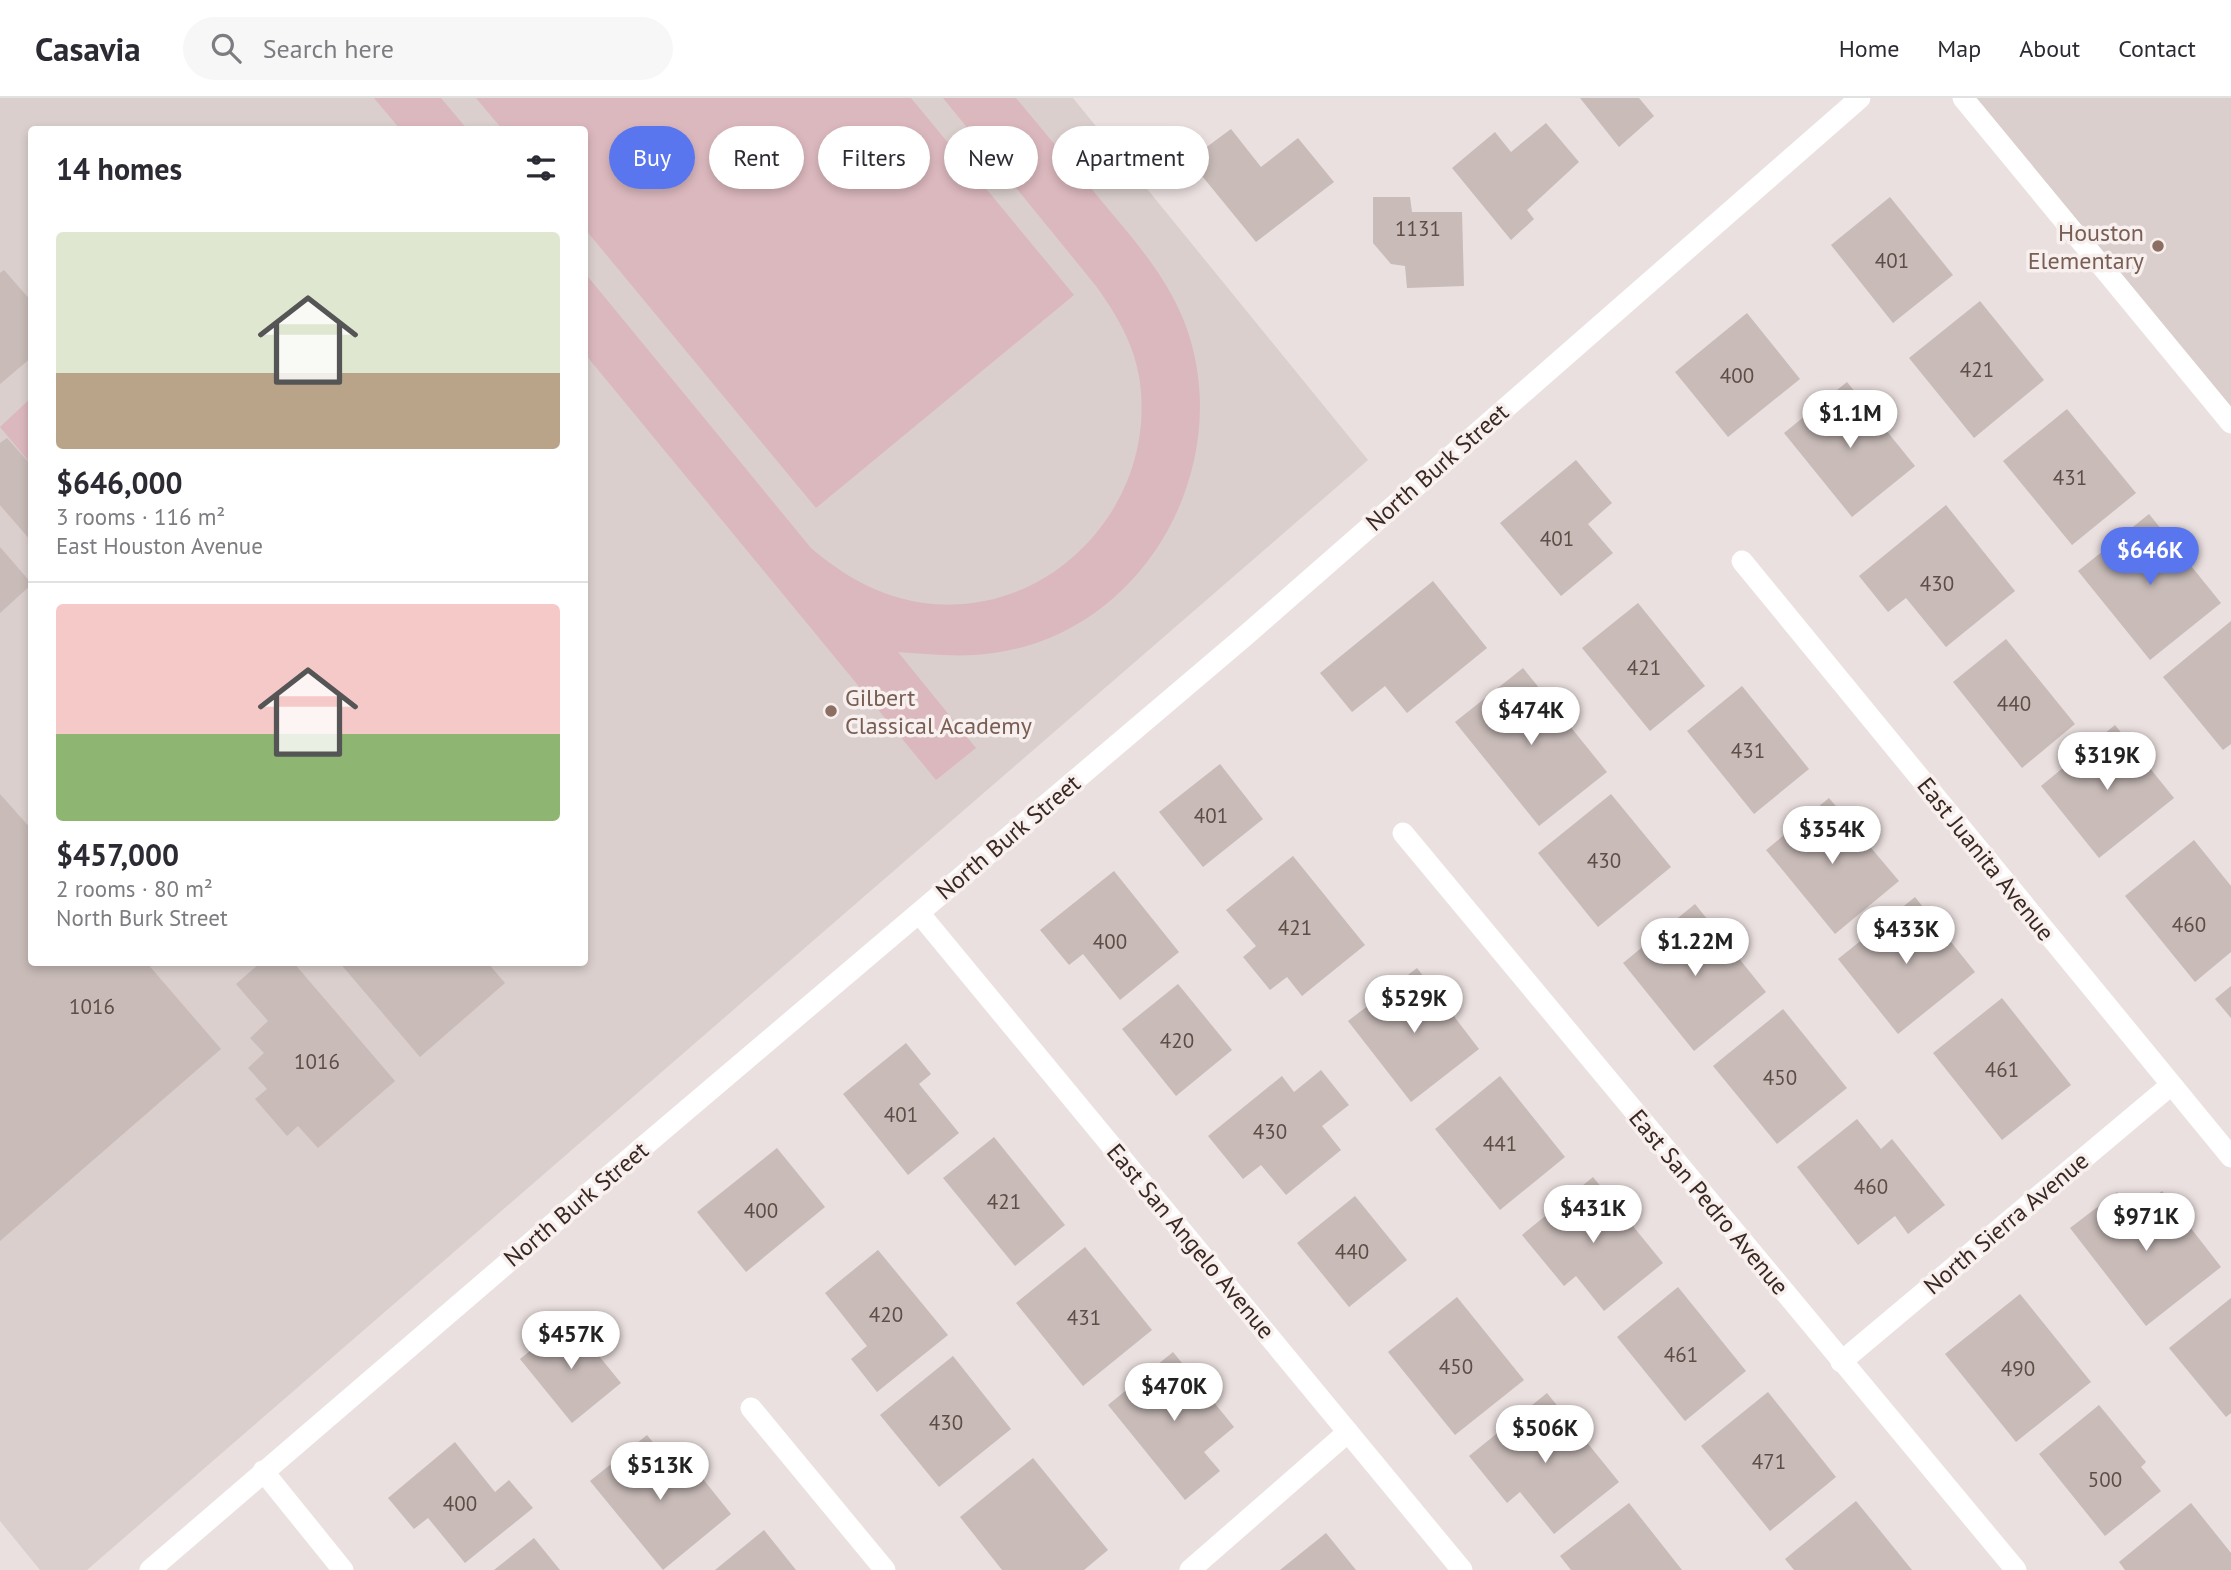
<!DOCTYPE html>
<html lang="en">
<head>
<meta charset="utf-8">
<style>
	body { margin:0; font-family:"PT Sans",sans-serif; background:#f7f7f7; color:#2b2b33; height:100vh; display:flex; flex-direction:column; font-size:26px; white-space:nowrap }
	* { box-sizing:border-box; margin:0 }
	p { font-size:23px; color:#7c7c81 }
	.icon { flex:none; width:38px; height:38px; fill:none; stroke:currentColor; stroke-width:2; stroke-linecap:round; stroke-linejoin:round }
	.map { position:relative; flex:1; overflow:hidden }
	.panel { position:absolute; left:28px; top:28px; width:560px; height:840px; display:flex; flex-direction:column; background:#fff; border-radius:7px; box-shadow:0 4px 10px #0003 }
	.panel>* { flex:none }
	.banner { position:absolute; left:609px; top:28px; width:665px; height:63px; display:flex; gap:14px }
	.price { position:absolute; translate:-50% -60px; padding:0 16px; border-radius:24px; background:#fff; color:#222; font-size:23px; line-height:46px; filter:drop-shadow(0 2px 4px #0008) }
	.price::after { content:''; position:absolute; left:50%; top:42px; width:21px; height:16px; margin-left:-10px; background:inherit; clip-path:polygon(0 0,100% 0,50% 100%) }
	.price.active { background:#5976ee; color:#fff }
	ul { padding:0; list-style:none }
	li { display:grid; align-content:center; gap:14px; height:371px; padding:0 28px }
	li+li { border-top:2px solid #e1e1e2 }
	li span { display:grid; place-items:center; height:217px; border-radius:7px; color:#555 }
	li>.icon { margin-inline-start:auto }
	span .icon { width:126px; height:126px; fill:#fffc; stroke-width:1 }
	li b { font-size:30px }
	h2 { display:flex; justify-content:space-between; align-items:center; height:84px; padding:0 28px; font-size:30px }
	.chip { padding:0 24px; border-radius:32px; background:#fff; box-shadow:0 4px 10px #0003; font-size:24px; line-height:63px }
	.chip.active { background:#5976ee; color:#fff }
	header { display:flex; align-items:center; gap:42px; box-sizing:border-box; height:98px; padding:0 35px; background:#fff; border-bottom:2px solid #e1e1e2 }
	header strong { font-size:33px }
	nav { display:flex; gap:38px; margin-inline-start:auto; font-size:24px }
	.search { width:490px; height:63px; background:#f7f7f7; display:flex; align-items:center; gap:18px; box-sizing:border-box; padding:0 24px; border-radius:38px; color:#7c7c81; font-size:26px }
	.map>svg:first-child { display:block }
	.built { fill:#dacfcd; fill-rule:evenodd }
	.green { fill:#dbb8be }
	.building { fill:#c8bbb8 }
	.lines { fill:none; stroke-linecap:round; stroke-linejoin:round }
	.minor { stroke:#fff; stroke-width:21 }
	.education-dot { fill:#8d6e63; stroke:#f7f0ef; stroke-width:2.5 }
	.labels { text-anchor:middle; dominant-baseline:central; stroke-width:7; stroke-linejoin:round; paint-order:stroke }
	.number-label { font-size:21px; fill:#5e4d47 }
	.education-label { font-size:24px; fill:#785e54; stroke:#f7f0ef; text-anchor:end }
	.street-label { font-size:24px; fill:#3a2821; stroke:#f7f0ef }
</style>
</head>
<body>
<header>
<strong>Casavia</strong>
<div class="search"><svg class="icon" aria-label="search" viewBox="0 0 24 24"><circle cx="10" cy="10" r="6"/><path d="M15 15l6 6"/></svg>Search here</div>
<nav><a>Home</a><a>Map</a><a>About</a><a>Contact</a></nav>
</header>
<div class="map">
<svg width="2231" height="1472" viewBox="0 0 2231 1472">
	<rect width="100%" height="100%" fill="#eae0df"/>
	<g class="built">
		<path d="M0,0H1073L1368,362L87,1472H40L0,1423ZM32,32H584V864H32Z"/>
		<path d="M1963,0H2231V325Z"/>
	</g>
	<g class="green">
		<path d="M374,0H441L467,31H400Z"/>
		<path d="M476,0H911L1074,197L816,410L585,131L584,32L502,31Z"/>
		<path d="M943,0H1016C1045,35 1075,70 1104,106C1135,143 1166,178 1184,223C1233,348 1165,499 1039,544C987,562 951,558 898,554L976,650L936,682L585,256L584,174L811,450C844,478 880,499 924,505C1052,522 1160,404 1139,278C1133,244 1116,216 1096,188Z"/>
		<path d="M31,300V366L0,329Z"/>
	</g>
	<g class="building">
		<path d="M1580,0H1639L1654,18L1619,49Z"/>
		<path d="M1546,25L1579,64L1527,112L1534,121L1511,142L1452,70L1495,34L1511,54Z"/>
		<path d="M1231,31L1261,69L1298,40L1334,84L1256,144L1189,62Z"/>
		<path d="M1373,99H1410L1412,114H1462L1464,188L1407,190L1405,168L1391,166L1373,145Z"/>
		<path d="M1890,99L1953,177L1893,225L1831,147Z"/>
		<path d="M4,172L32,204V259L0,286V175Z"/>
		<path d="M1980,203L2044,282L1974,340L1909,260Z"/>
		<path d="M1747,215L1800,281L1728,339L1675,274Z"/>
		<path d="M1847,284L1915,368L1852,419L1784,335Z"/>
		<path d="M2067,311L2136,395L2072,447L2003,363Z"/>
		<path d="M7,340L32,368V444L0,407V345Z"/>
		<path d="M1576,362L1612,405L1588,426L1613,455L1561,498L1500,425Z"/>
		<path d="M1946,407L2015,493L1946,549L1906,500L1888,514L1859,478Z"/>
		<path d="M2149,416L2221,505L2150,562L2078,473Z"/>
		<path d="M0,449L32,486L0,515Z"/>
		<path d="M1433,483L1487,550L1407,615L1385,588L1352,614L1320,575Z"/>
		<path d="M1638,505L1705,588L1650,633L1582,550Z"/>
		<path d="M2231,523V646L2223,652L2163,579Z"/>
		<path d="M2006,541L2075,626L2022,670L1953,584Z"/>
		<path d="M1523,570L1607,674L1539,728L1455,624Z"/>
		<path d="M1742,588L1809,671L1754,716L1687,633Z"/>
		<path d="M2115,627L2174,700L2099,760L2041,688Z"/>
		<path d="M1220,666L1263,721L1203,769L1159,714Z"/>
		<path d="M0,696L32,732V864H146L221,951L0,1143Z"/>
		<path d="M1611,696L1671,769L1598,829L1538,755Z"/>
		<path d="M1829,700L1899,783L1835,836L1766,752Z"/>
		<path d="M2194,742L2231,788V854L2195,884L2125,798Z"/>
		<path d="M1293,758L1365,847L1302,898L1287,879L1270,892L1243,859L1256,848L1226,812Z"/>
		<path d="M1114,773L1179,854L1120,902L1083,856L1069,867L1040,832Z"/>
		<path d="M1915,799L1975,874L1898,936L1838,861Z"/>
		<path d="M1695,806L1766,894L1694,953L1623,865Z"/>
		<path d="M261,864H293L395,983L318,1050L298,1028L287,1038L255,1001L267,991L248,970L264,955L250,940L268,923L236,886Z"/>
		<path d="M339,864H487L505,885L420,959Z"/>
		<path d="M1417,870L1479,951L1411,1004L1348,923Z"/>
		<path d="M1178,886L1232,952L1176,998L1122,931Z"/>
		<path d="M2231,888V920L2215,901Z"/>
		<path d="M2002,900L2071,987L2002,1042L1933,955Z"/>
		<path d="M1783,911L1847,990L1777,1046L1713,968Z"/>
		<path d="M906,945L931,976L919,986L959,1035L908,1077L843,996Z"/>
		<path d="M1321,972L1349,1007L1322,1028L1341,1052L1286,1097L1261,1067L1243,1081L1208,1038L1282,978L1294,994Z"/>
		<path d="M1500,978L1565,1059L1500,1112L1435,1031Z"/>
		<path d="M1857,1021L1881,1051L1892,1041L1945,1107L1908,1136L1895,1118L1858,1147L1797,1069Z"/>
		<path d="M994,1039L1065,1127L1015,1168L943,1080Z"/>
		<path d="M777,1050L825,1109L746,1174L697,1114Z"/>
		<path d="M1593,1079L1663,1165L1604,1213L1576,1178L1564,1188L1522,1137Z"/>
		<path d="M2162,1093L2221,1169L2146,1228L2070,1130L2117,1094L2134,1115Z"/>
		<path d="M1355,1098L1407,1162L1349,1209L1297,1145Z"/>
		<path d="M1085,1149L1152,1232L1083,1288L1016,1205Z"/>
		<path d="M878,1152L948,1237L877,1294L851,1261L867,1248L825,1195Z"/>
		<path d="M1678,1189L1746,1273L1685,1323L1617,1239Z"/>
		<path d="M2020,1196L2091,1284L2016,1344L1945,1256Z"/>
		<path d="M1457,1199L1524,1282L1455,1337L1388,1254Z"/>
		<path d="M2231,1200V1315L2226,1319L2169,1250Z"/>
		<path d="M569,1221L621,1285L572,1325L520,1261Z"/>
		<path d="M1173,1254L1234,1329L1204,1354L1220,1373L1185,1402L1108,1307Z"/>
		<path d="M953,1258L1011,1331L939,1389L880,1317Z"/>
		<path d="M1768,1294L1836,1379L1770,1433L1701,1348Z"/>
		<path d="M1547,1295L1619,1384L1554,1436L1520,1394L1507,1405L1469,1358Z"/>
		<path d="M2099,1307L2146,1364L2141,1369L2161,1393L2105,1438L2039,1356Z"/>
		<path d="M647,1337L683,1381L695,1371L731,1416L663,1472L590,1383Z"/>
		<path d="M455,1344L495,1394L509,1382L533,1410L465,1465L428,1420L414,1431L388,1400Z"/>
		<path d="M1033,1360L1108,1452L1084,1472H1002L960,1419Z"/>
		<path d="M1856,1403L1912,1472H1794L1785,1461Z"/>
		<path d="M1629,1405L1682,1472H1571L1560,1458Z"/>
		<path d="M2191,1405L2231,1455V1472H2125L2119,1464Z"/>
		<path d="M764,1432L796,1472H715Z"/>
		<path d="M1326,1435L1356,1472H1280Z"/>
		<path d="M534,1440L560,1472H494Z"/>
	</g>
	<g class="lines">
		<g class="minor">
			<path d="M1963,0L2231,325"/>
			<path d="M1742,463L2231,1059"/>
			<path d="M1403,735L2016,1472"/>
			<path d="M919,815L1462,1472"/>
			<path d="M1841,1264L2171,987"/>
			<path d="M751,1310L885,1472"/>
			<path d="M263,1373L343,1472"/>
			<path d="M150,1472L590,1094L1245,538L1860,0"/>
			<path d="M1190,1472L1348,1334"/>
		</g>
	</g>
	<g class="education-dot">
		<circle cx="2158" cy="148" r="7"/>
		<circle cx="831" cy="613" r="7"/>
	</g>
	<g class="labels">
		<g class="number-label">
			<text x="1418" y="130">1131</text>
			<text x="1892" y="162">401</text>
			<text x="1977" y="271">421</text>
			<text x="1737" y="277">400</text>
			<text x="2070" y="379">431</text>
			<text x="1557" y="440">401</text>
			<text x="1937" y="485">430</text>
			<text x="1644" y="569">421</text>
			<text x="2014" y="605">440</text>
			<text x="1748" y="652">431</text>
			<text x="1211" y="717">401</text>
			<text x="1604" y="762">430</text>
			<text x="2189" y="826">460</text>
			<text x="1295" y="829">421</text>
			<text x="1110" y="843">400</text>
			<text x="92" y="908">1016</text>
			<text x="1177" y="942">420</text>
			<text x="317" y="963">1016</text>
			<text x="2002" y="971">461</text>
			<text x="1780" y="979">450</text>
			<text x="901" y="1016">401</text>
			<text x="1270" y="1033">430</text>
			<text x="1500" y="1045">441</text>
			<text x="1871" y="1088">460</text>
			<text x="1004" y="1103">421</text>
			<text x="761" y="1112">400</text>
			<text x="1352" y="1153">440</text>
			<text x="886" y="1216">420</text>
			<text x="1084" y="1219">431</text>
			<text x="1681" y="1256">461</text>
			<text x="1456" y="1268">450</text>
			<text x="2018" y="1270">490</text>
			<text x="946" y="1324">430</text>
			<text x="1769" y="1363">471</text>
			<text x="2105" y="1381">500</text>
			<text x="460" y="1405">400</text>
		</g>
		<g class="education-label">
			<text x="2144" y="134">Houston<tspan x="2144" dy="28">Elementary</tspan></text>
			<text x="845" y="599" text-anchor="start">Gilbert<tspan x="845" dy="28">Classical Academy</tspan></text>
		</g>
		<g class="street-label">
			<text transform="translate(1437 369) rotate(-41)">North Burk Street</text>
			<text transform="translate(1008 739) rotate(-40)">North Burk Street</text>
			<text transform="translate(1986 761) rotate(51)">East Juanita Avenue</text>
			<text transform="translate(1709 1104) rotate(50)">East San Pedro Avenue</text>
			<text transform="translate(576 1106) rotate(-40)">North Burk Street</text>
			<text transform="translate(2006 1125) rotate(-40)">North Sierra Avenue</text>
			<text transform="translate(1191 1143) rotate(50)">East San Angelo Avenue</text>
		</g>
	</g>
</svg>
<b class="price" style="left:1850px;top:352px">$1.1M</b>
<b class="price active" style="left:2150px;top:489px">$646K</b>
<b class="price" style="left:1531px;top:649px">$474K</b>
<b class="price" style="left:2107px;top:694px">$319K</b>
<b class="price" style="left:1832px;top:768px">$354K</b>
<b class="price" style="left:1906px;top:868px">$433K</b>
<b class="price" style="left:1695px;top:880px">$1.22M</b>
<b class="price" style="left:1414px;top:937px">$529K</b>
<b class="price" style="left:1593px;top:1147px">$431K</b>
<b class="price" style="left:2146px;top:1155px">$971K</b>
<b class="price" style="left:571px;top:1273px">$457K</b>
<b class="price" style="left:1174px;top:1325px">$470K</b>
<b class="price" style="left:1545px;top:1367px">$506K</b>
<b class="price" style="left:660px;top:1404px">$513K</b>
<div class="banner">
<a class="chip active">Buy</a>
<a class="chip">Rent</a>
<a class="chip">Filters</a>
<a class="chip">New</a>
<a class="chip">Apartment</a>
</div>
<section class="panel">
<h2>14 homes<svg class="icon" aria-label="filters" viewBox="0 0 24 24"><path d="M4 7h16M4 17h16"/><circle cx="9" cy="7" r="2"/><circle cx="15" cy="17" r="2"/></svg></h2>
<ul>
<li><span style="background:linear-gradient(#dfe7d0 65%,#b9a48a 0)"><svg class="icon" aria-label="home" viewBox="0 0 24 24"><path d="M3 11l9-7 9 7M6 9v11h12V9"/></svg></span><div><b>$646,000</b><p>3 rooms · 116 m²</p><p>East Houston Avenue</p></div></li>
<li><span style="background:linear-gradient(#f6c9c9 60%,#8fb573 0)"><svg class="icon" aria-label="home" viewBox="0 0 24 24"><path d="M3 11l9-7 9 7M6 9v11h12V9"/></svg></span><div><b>$457,000</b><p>2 rooms · 80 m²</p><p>North Burk Street</p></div></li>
</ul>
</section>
</div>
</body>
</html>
